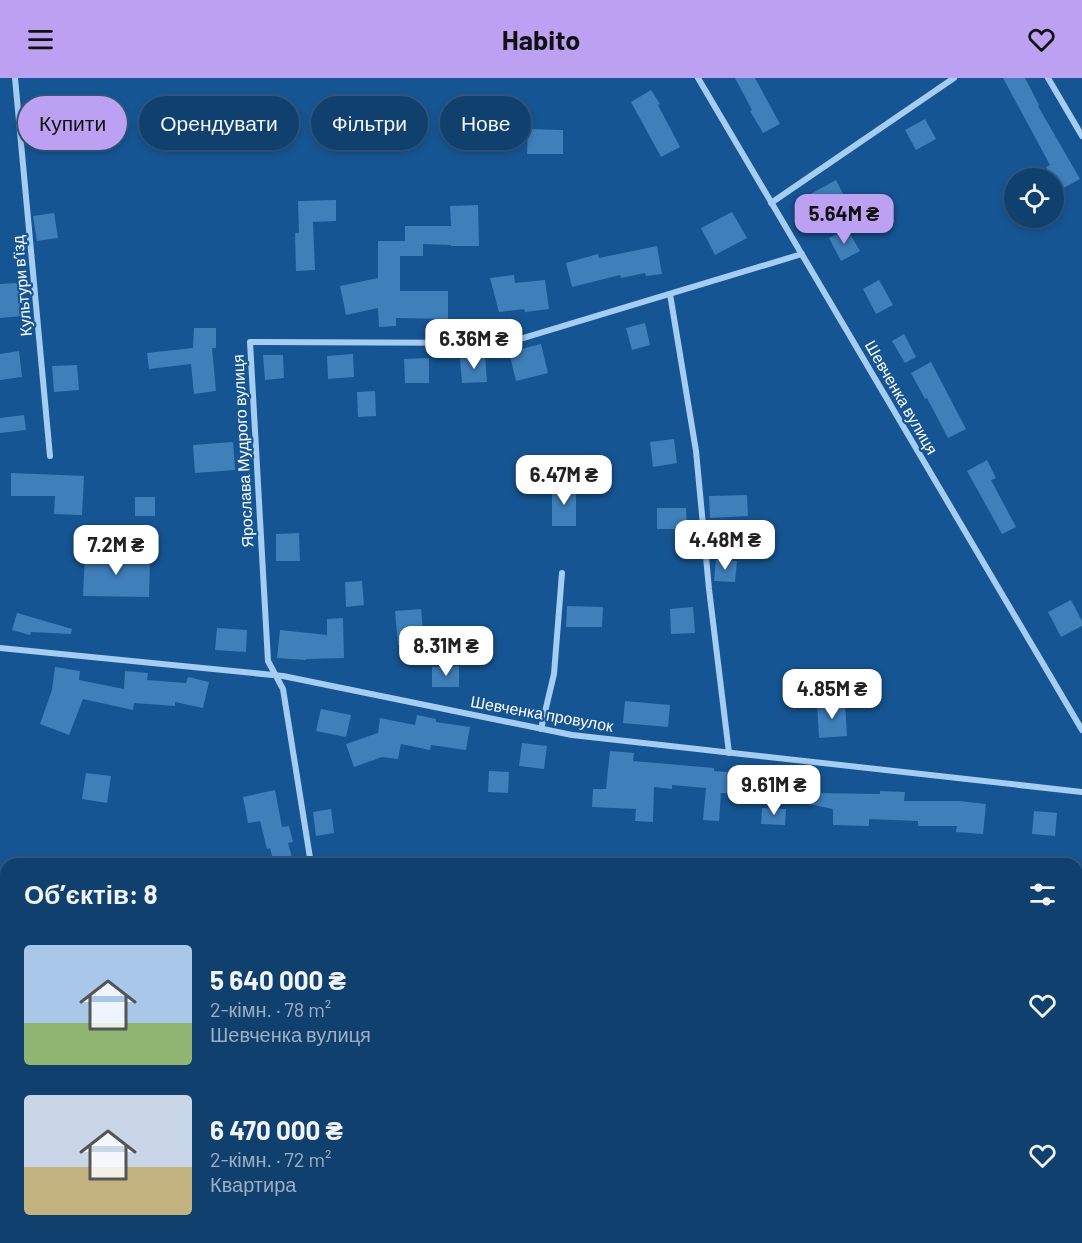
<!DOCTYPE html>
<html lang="uk">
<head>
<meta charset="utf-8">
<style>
	body { margin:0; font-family:Barlow,sans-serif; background:#1e4b76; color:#f1f3f6; height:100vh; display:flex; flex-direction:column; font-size:22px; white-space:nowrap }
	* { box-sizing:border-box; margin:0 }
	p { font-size:20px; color:#9cafc2 }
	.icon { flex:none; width:33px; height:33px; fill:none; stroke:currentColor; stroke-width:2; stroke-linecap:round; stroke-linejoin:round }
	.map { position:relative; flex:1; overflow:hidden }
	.drawer { position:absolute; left:0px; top:780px; width:1083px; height:386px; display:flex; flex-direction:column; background:#10406e; border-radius:18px 18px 0 0; box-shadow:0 3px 9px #0003,0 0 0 2px #305981 }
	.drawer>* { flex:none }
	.hud { position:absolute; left:18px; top:18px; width:600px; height:54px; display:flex; gap:12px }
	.controls { position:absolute; left:1004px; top:90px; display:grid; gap:12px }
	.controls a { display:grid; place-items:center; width:60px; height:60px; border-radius:50%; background:#10406e; box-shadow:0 3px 9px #0003,0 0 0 2px #305981; font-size:30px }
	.price { position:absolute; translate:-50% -51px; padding:0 14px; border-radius:12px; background:#fff; color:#222; font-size:20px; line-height:39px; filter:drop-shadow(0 2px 3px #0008) }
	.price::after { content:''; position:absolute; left:50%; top:36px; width:18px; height:14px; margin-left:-9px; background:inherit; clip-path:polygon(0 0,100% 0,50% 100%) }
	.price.current { background:#bca0f2; color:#111 }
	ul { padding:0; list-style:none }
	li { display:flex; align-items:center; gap:18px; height:150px; padding:0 24px }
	li span { display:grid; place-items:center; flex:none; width:168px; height:120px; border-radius:6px; color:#555 }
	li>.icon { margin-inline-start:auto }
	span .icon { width:72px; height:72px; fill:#fffc; stroke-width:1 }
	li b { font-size:26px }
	h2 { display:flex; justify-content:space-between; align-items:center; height:72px; padding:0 24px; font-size:26px }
	.pill { padding:0 21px; border-radius:27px; background:#10406e; box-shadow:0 3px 9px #0003,0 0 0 2px #305981; font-size:21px; line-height:54px }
	.pill.current { background:#bca0f2; color:#111 }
	header { display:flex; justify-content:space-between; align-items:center; height:78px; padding:0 24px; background:#bca0f2; color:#111; font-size:27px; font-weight:700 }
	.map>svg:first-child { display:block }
	.building { fill:#3f7fba }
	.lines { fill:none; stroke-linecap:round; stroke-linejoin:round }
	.street { stroke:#a5ccf1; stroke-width:6 }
	.labels { text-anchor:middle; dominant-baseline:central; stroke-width:4.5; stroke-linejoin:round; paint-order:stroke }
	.street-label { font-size:16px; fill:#fff; stroke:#165593 }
</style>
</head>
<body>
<header><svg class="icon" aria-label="menu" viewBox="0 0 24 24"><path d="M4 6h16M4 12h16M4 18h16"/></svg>Habito<svg class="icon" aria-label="heart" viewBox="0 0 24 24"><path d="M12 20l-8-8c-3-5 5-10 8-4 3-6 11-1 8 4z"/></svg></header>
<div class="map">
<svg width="1082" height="1165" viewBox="0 0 1082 1165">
	<rect width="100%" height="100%" fill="#165593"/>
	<g class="building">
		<path d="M735,0H755L780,46L763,55L750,33L752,32Z"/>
		<path d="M1003,0H1025L1039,27L1038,28L1080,101L1056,114V106L1046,89L1050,87Z"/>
		<path d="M651,12L660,26L658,27L680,69L661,79L631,24Z"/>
		<path d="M498,26L507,51L482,59L474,34Z"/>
		<path d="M925,41L936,61L916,72L905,52Z"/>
		<path d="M528,51L563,52V76H527Z"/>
		<path d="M836,102L844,118L813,134L805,119Z"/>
		<path d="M336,122V143L313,144L315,192L296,193L295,155H299L298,123Z"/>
		<path d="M478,127L479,168H451V167L423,166V178H400V213H448V241L396,240V248L379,249L378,230L346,237L340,208L378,200V163H405V148H451L450,128Z"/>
		<path d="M732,134L747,160L715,177L701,150Z"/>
		<path d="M54,135L58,160L37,163L33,138Z"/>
		<path d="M847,151L860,173L841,183L829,160Z"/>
		<path d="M657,168L662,196L646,198L645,195L621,200L620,197L572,209L566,185L598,176L599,180Z"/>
		<path d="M514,197L515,205L545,202L549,231L525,234L524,231L499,234L490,200Z"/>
		<path d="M879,202L893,227L876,236L863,211Z"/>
		<path d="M18,205L21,238L0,240V206Z"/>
		<path d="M645,245L650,267L632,272L626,250Z"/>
		<path d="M194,250H216V270H212L216,313L194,316L191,286L149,291L147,275L193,270Z"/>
		<path d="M904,256L916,279L905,285L892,263Z"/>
		<path d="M541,266L548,295L516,303L509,274Z"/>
		<path d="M19,273L22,299L0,302V276Z"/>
		<path d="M353,276L354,299L328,301L327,278Z"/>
		<path d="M263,277H283L284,300L265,302Z"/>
		<path d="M485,278L487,304L462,305L460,280Z"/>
		<path d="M429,280V305H405L404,281Z"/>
		<path d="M931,284L966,351L948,360L927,320L925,321L911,295Z"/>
		<path d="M77,287L79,312L54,314L52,288Z"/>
		<path d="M375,313L376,338L358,339L357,314Z"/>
		<path d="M24,337L26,352L0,355V340Z"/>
		<path d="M674,361L677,385L653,389L650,364Z"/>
		<path d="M233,364L235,392L195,395L193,367Z"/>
		<path d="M987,382L996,400L991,402L1016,449L1002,456L967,393Z"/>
		<path d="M11,395L84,398L82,437L54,436L55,418H11Z"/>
		<rect x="552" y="408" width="24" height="40"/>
		<path d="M747,417L748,438L710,440L709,418Z"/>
		<rect x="135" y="419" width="20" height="19"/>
		<path d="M657,430H686L687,451H657Z"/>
		<path d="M299,455L300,483H276V456Z"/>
		<path d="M85,475L113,476V479L150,480L149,519L83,518Z"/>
		<path d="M716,482L737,483L735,504L714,503Z"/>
		<path d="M362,503L364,527L346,529L345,504Z"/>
		<path d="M1071,522L1082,543V548L1061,559L1048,534Z"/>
		<path d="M567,528L603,529L602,549H566Z"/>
		<path d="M693,529L695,555L671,556L670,531Z"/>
		<path d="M421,531L424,564L398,567L395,533Z"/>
		<path d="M17,535L72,551L71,556L31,554L30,557L12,552Z"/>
		<path d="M343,540L344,580L306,581V582L277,580L280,552L327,557V541Z"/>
		<path d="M217,550L247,552L246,574L215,572Z"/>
		<path d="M459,588V609H432V589Z"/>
		<path d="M55,589L80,593L79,602L124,611L125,593L148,595L147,602L186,605L188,599L209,604L203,630L175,624V628L134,625L133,632L83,621L69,657L40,646L52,612Z"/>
		<path d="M625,623L670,627L668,649L623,645Z"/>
		<path d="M845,623L847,658L819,660L817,625Z"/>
		<path d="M321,631L351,637L346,659L316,653Z"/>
		<path d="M417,637L436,641V644L470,649L466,672L431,667L430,672L401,666L398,681L382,679L354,689L346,666L378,655L380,640L415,647Z"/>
		<path d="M522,665L547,668L544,691L519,688Z"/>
		<path d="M610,673L634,675L633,683L714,690V693L757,696L756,717L721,715L719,743L703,742L706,710L672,707V711L654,709L653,744L635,743L636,731L592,729L593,711H606Z"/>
		<path d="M489,693L509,694L508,715L488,714Z"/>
		<path d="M86,695L111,698L107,725L82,721Z"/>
		<path d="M794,695L819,700L816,715L880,716V713L905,714L904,723H959L986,726L983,756L956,754L957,748H918V743L869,741V748L833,747V731L788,722Z"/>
		<path d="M275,712L282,749L289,748L293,764L288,765L294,786H274L270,770L267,771L260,743L248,745L243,719Z"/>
		<path d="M762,730L786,731L785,747L761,746Z"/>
		<path d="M331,731L334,755L316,758L313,734Z"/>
		<path d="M1034,733L1057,735L1055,758L1032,756Z"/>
	</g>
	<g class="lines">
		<g class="street">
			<path d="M15,0L50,378"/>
			<path d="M698,0L1082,652"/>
			<path d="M1048,0L1082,58"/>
			<path d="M771,125L954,0"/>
			<path d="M670,216L696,373L709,511L729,675"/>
			<path d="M0,570L283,598L572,657L1082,714"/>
			<path d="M541,651L554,596L562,495"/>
			<path d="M311,786L283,611L268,583L250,264L507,265L802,176"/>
			<path d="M0,838L6,840"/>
			<path d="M0,1031L6,1032"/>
			<path d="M1077,1143L1082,1142"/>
			<path d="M662,1160L683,1165"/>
			<path d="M1015,1165L1031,1160"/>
		</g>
	</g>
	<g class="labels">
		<g class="street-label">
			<text transform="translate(21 208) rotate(-95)">Культури в’їзд</text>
			<text transform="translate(902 319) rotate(60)">Шевченка вулиця</text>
			<text transform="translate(242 373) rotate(-93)">Ярослава Мудрого вулиця</text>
			<text transform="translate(542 635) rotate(10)">Шевченка провулок</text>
		</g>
	</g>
</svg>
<div class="controls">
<a><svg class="icon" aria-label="locate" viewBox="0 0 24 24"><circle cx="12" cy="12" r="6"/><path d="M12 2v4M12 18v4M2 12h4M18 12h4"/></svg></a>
</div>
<b class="price current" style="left:844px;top:167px">5.64M ₴</b>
<b class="price" style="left:474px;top:292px">6.36M ₴</b>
<b class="price" style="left:564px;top:428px">6.47M ₴</b>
<b class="price" style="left:725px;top:493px">4.48M ₴</b>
<b class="price" style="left:116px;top:498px">7.2M ₴</b>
<b class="price" style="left:446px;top:599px">8.31M ₴</b>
<b class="price" style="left:832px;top:642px">4.85M ₴</b>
<b class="price" style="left:774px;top:738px">9.61M ₴</b>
<div class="hud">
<a class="pill current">Купити</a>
<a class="pill">Орендувати</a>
<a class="pill">Фільтри</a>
<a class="pill">Нове</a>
</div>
<section class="drawer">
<h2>Об’єктів: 8<svg class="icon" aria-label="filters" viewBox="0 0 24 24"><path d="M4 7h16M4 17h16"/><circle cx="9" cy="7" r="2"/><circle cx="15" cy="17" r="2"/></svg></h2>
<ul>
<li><span style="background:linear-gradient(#a9c7e8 65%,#8fb573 0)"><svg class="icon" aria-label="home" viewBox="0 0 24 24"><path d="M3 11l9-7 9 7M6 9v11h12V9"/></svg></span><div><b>5 640 000 ₴</b><p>2-кімн. · 78 m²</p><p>Шевченка вулиця</p></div><svg class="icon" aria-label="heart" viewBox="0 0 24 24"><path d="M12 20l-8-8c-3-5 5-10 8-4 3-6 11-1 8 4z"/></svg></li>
<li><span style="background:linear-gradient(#c9d6e8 60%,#c2b280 0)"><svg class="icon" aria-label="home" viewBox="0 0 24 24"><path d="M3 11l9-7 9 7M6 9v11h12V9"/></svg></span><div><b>6 470 000 ₴</b><p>2-кімн. · 72 m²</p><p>Квартира</p></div><svg class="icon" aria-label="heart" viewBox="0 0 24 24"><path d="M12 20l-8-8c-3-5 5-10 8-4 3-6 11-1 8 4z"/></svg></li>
</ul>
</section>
</div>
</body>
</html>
